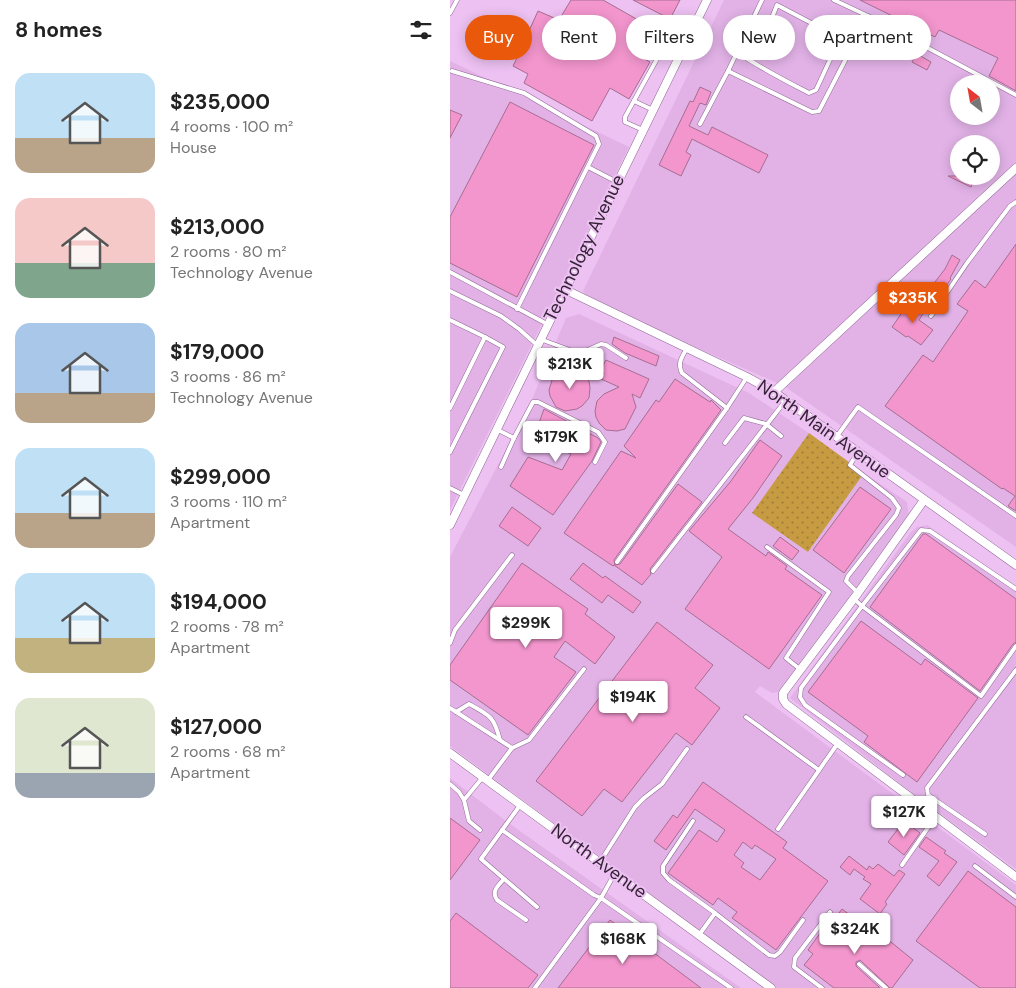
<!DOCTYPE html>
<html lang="en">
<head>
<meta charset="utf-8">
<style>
	body { margin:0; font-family:"DM Sans",sans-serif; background:#f2f2f2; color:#222; height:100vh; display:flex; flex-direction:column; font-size:19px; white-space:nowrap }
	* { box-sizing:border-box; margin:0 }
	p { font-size:16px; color:#767676 }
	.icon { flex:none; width:28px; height:28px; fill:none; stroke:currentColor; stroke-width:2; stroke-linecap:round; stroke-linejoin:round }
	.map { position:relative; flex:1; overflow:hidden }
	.details { display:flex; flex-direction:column; background:#fff; width:450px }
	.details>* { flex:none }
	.top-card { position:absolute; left:15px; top:15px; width:475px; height:45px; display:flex; gap:10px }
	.needle { width:32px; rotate:329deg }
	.controls { position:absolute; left:500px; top:75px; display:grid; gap:10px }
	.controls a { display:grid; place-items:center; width:50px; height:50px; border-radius:50%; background:#fff; box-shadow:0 2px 12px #0003; font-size:25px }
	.price { position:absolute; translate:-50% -42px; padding:0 11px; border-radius:5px; background:#fff; color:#222; font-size:16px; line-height:32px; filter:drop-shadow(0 1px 2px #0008) }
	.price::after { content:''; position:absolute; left:50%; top:30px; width:15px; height:11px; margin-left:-8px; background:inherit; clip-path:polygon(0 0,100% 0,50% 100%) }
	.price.current { background:#ea580c; color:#fff }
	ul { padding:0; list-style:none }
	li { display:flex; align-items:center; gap:15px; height:125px; padding:0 15px }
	li span { display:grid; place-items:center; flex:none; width:140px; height:100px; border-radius:15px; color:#555 }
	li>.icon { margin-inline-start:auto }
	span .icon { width:60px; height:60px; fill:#fffc; stroke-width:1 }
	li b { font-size:21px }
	h2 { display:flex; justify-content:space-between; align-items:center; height:60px; padding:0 15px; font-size:21px }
	.chip { padding:0 18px; border-radius:22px; background:#fff; box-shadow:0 2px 12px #0003; font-size:18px; line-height:45px }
	.chip.current { background:#ea580c; color:#fff }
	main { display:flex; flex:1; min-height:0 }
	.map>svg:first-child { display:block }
	.built { fill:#e2b2e7; fill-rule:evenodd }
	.grass { fill:url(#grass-dots) }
	.building { fill:#f396ce; stroke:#a56e8f; fill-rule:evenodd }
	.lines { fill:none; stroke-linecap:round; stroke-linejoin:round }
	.service-casing { stroke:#906894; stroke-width:5 }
	.minor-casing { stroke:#906894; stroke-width:9 }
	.service { stroke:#fff; stroke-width:4 }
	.minor { stroke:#fff; stroke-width:8 }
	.labels { text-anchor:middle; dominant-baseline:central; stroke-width:4; stroke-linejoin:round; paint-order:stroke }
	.street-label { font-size:18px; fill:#342336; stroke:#edc1f2 }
</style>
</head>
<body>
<main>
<section class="details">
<h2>8 homes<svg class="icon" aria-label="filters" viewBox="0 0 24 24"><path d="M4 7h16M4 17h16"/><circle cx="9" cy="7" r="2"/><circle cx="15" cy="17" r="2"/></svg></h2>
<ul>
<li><span style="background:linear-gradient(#bfe0f5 65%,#b9a48a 0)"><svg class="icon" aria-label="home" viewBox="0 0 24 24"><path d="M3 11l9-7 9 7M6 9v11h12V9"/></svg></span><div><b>$235,000</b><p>4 rooms · 100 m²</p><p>House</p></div></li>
<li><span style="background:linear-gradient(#f6c9c9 65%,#7fa58c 0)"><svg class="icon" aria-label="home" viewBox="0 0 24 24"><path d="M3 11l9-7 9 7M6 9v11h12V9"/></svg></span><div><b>$213,000</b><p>2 rooms · 80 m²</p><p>Technology Avenue</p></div></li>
<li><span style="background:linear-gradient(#a9c7e8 70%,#b9a48a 0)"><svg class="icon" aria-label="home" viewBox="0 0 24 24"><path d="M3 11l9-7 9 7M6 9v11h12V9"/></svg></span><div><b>$179,000</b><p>3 rooms · 86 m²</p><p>Technology Avenue</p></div></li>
<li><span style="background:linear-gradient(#bfe0f5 65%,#b9a48a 0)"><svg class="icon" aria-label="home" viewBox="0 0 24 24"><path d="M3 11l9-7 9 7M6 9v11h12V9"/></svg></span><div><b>$299,000</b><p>3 rooms · 110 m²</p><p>Apartment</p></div></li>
<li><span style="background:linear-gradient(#bfe0f5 65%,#c2b280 0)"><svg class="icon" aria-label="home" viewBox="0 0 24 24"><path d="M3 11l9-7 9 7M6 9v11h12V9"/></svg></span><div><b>$194,000</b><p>2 rooms · 78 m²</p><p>Apartment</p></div></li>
<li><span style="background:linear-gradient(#dfe7d0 75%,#9aa5b1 0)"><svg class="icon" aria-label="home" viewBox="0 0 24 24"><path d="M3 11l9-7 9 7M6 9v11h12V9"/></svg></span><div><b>$127,000</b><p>2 rooms · 68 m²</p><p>Apartment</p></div></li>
</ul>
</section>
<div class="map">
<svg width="566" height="988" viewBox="0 0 566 988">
	<defs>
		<pattern id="grass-dots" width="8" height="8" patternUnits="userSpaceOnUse" patternTransform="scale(1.25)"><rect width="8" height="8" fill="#c69b41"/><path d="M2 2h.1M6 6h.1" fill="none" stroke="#a27e37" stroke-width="1.8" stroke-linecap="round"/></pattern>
	</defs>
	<rect width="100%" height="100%" fill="#edc1f2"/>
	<g class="built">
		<path d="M274,0H566V547L334,386L139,300L133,291ZM509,84H541V116H509ZM509,144H541V176H509Z"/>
		<path d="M0,61L179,147L0,510Z"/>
		<path d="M129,314L299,393L359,433L302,513L358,552L414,473L457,502L459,517L405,593L332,691L322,693L310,686L305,692L566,885V988H327L0,746V557L82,399L116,318Z"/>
		<path d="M477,525L566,587V869L465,795L340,698L461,532L467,527Z"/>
		<path d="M0,778L56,821L291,988H0Z"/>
	</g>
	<path class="grass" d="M359,433L414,473L358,552L302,513Z"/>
	<g class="building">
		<path d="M121,0H153L197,25L182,52L200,62L179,99L160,88L142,121L74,83L78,74L63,66L74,44H73L88,11L109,20Z"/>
		<path d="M183,0H230L220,19Z"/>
		<path d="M410,0H566V91L539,76L548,58L489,30L485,37Z"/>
		<path d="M35,17L50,25L35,52L21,45Z"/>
		<path d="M467,54L481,62L477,70L462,62Z"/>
		<path d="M250,87L261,92L256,105L250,103L239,126L258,135L262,127L318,155L309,173L242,139L236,152L241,155L231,176L209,165L240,101L243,102Z"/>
		<path d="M60,102L144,145L67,297L0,263V217Z"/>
		<path d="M0,110L12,115L0,138Z"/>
		<path d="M498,176H525L521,187Z"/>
		<path d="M566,244V511L558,506L565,496L553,488L552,489L435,406L473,355L483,362L518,311L507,304L525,280L535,288Z"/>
		<path d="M502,255L510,260L500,278L501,279L494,289L485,282L495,269Z"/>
		<path d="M460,301L474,312L469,320L483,330L471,345L458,336L456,337L442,327Z"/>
		<path d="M164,337L209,356L206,366L175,353L162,344Z"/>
		<path d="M156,360L199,379L190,398L182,394L186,407L175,429L167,431L156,430L149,423L146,417L145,411L147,401L154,394L169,387L151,379L154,373L150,371Z"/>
		<path d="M115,369L128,371L134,375L139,381L140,388L139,398L132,406L127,409L115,411L106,407L100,396L99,390L103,377Z"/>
		<path d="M225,379L260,402L261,400L271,410L164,560L165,565L170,564L228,484L252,502L200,569L201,574L192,585L164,565L163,566L114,533L171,451L186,458L174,446L206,400L209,402Z"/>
		<path d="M94,409L148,438L151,442L142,461L103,515L60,486L78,457L112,470L121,454L84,437Z"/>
		<path d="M310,440L332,456L303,498L278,529L316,556L318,552L337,566L335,569L372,595L319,669L235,609L272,557L239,531L281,481Z"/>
		<path d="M410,487L441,509L394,573L363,550Z"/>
		<path d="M62,507L91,528L78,546L49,526Z"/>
		<path d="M473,534H476L566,599V642L563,644L530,691L420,607Z"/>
		<path d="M330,537L349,551L342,560L323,546Z"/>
		<path d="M72,563L138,609L135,614L165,637L145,664L115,641L104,657L126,672L78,735L0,680V665Z"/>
		<path d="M133,563L153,578L155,576L191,602L183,613L158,595L152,603L120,579Z"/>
		<path d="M411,621L471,665L475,659L528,698L467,782L414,742L418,736L358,692Z"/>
		<path d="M207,622L263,665L245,688L270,708L242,745L226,733L172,802L154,789L132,816L86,781Z"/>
		<path d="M253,782L337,842L333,848L378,881L326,950L282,918L287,912L268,898L263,905L218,873L249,830L267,842L275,830L245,809L216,850L204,841L223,815L227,818ZM293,842L302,849L305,845L326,859L310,880L291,867L294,863L284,855Z"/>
		<path d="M0,818L30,840L0,880Z"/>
		<path d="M454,821L470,833L454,855L438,842Z"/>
		<path d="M476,837L496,851L494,853L507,862L489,886L477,876L489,861L469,847Z"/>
		<path d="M399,856L417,870L419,866L423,869L428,864L444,876L449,870L455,874L435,902L437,904L430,914L410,899L421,884L413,879L415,877L404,869L400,875L390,867Z"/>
		<path d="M518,871L566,907V988H530L466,941Z"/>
		<path d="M392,909L422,932L425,929L463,960L442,988H440L410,960L406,962V966L430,988H384L354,965L363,954L358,950L378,922L381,924Z"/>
		<path d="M6,913L88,975L78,988H0V921Z"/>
		<path d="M160,920L251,988H108Z"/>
	</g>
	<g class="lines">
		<defs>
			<g id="service">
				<path d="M384,0L418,16L566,95"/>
				<path d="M0,13L7,0"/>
				<path d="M292,43L304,51"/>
				<path d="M287,52C310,68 334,80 359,93L366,90L390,38L327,5L319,25L299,60"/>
				<path d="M2,71L74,93L146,136L149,144L67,309"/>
				<path d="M278,71L362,112L369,111L418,16"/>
				<path d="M184,101L203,110"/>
				<path d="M250,124L278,71L312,0"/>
				<path d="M193,130L175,122V117L218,39"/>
				<path d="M138,167L167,182"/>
				<path d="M0,272L97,324"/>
				<path d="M0,291L51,316L69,329L87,345"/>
				<path d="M481,316L517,263L560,206L566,202"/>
				<path d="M0,320L35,337"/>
				<path d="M90,339L125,352H133L151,344L156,345L176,358"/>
				<path d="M237,348C232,357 227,363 232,373L277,408"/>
				<path d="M0,408L35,337L53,347L0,452"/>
				<path d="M46,429L64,438"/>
				<path d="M387,436L408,407L566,516"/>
				<path d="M275,443L294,418L316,424L331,436"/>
				<path d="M408,452L400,465L442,498L449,508L446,515L398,576L396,581L408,593"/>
				<path d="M51,467L64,438L83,402H88L148,432L155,442L145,462"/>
				<path d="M0,488L14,495"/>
				<path d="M317,547L379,592L336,658L351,670"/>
				<path d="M167,562L277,408L297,377"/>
				<path d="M203,571L336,400"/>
				<path d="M404,599L412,606L471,530L480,531L566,589"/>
				<path d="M0,643L5,630L62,555"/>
				<path d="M0,708L62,748"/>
				<path d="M6,712L19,704C41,716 44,717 50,740"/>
				<path d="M296,717L369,770"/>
				<path d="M453,775L355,705L350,697L351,688L412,606L531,696L566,646"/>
				<path d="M38,780L62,748L79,740L134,669"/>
				<path d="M0,784L9,792L14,800L19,821L30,830"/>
				<path d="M14,800L33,777"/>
				<path d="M71,804L31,859L87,907"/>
				<path d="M243,821L213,866V873L219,880L265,913"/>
				<path d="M328,829L388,743"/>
				<path d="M52,830L144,895L151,898L165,873"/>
				<path d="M535,834L478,795L477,788L566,670"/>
				<path d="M150,862L185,807L194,798L212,784L237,749"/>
				<path d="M452,865L486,816"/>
				<path d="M525,866L566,897"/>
				<path d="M54,879C48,886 41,891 47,900L76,920"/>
				<path d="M249,935L265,913L319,955L325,956L330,952L353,920"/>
				<path d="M409,964L436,988"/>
				<path d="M85,988L151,898L281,988"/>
				<path d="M372,988L344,967L345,958L380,912"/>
			</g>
			<g id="minor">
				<path d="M114,289L297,377L324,392L566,565"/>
				<path d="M324,392L566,168"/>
				<path d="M474,500L408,593L333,693V699L336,704L566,877"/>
				<path d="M0,525L257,0"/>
				<path d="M0,753L321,988"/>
			</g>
		</defs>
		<use href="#service" class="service-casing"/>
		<use href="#minor" class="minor-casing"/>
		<use href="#service" class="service"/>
		<use href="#minor" class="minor"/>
	</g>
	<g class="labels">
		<g class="street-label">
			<text transform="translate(134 248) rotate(-64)">Technology Avenue</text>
			<text transform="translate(374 429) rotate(35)">North Main Avenue</text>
			<text transform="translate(149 861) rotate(36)">North Avenue</text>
		</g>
	</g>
</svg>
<div class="controls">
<a><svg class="needle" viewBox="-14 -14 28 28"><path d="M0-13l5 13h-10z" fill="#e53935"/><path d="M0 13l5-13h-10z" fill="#767676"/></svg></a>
<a><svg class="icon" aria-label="locate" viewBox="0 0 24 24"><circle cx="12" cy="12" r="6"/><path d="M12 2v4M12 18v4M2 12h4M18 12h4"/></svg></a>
</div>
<b class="price current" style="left:463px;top:324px">$235K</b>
<b class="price" style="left:120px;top:390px">$213K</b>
<b class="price" style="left:106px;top:463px">$179K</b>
<b class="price" style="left:76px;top:649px">$299K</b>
<b class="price" style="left:183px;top:723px">$194K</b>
<b class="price" style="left:454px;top:838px">$127K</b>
<b class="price" style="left:405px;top:955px">$324K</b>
<b class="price" style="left:173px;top:965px">$168K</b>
<div class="top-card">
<a class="chip current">Buy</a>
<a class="chip">Rent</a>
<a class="chip">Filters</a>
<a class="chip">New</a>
<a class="chip">Apartment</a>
</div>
</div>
</main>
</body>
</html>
